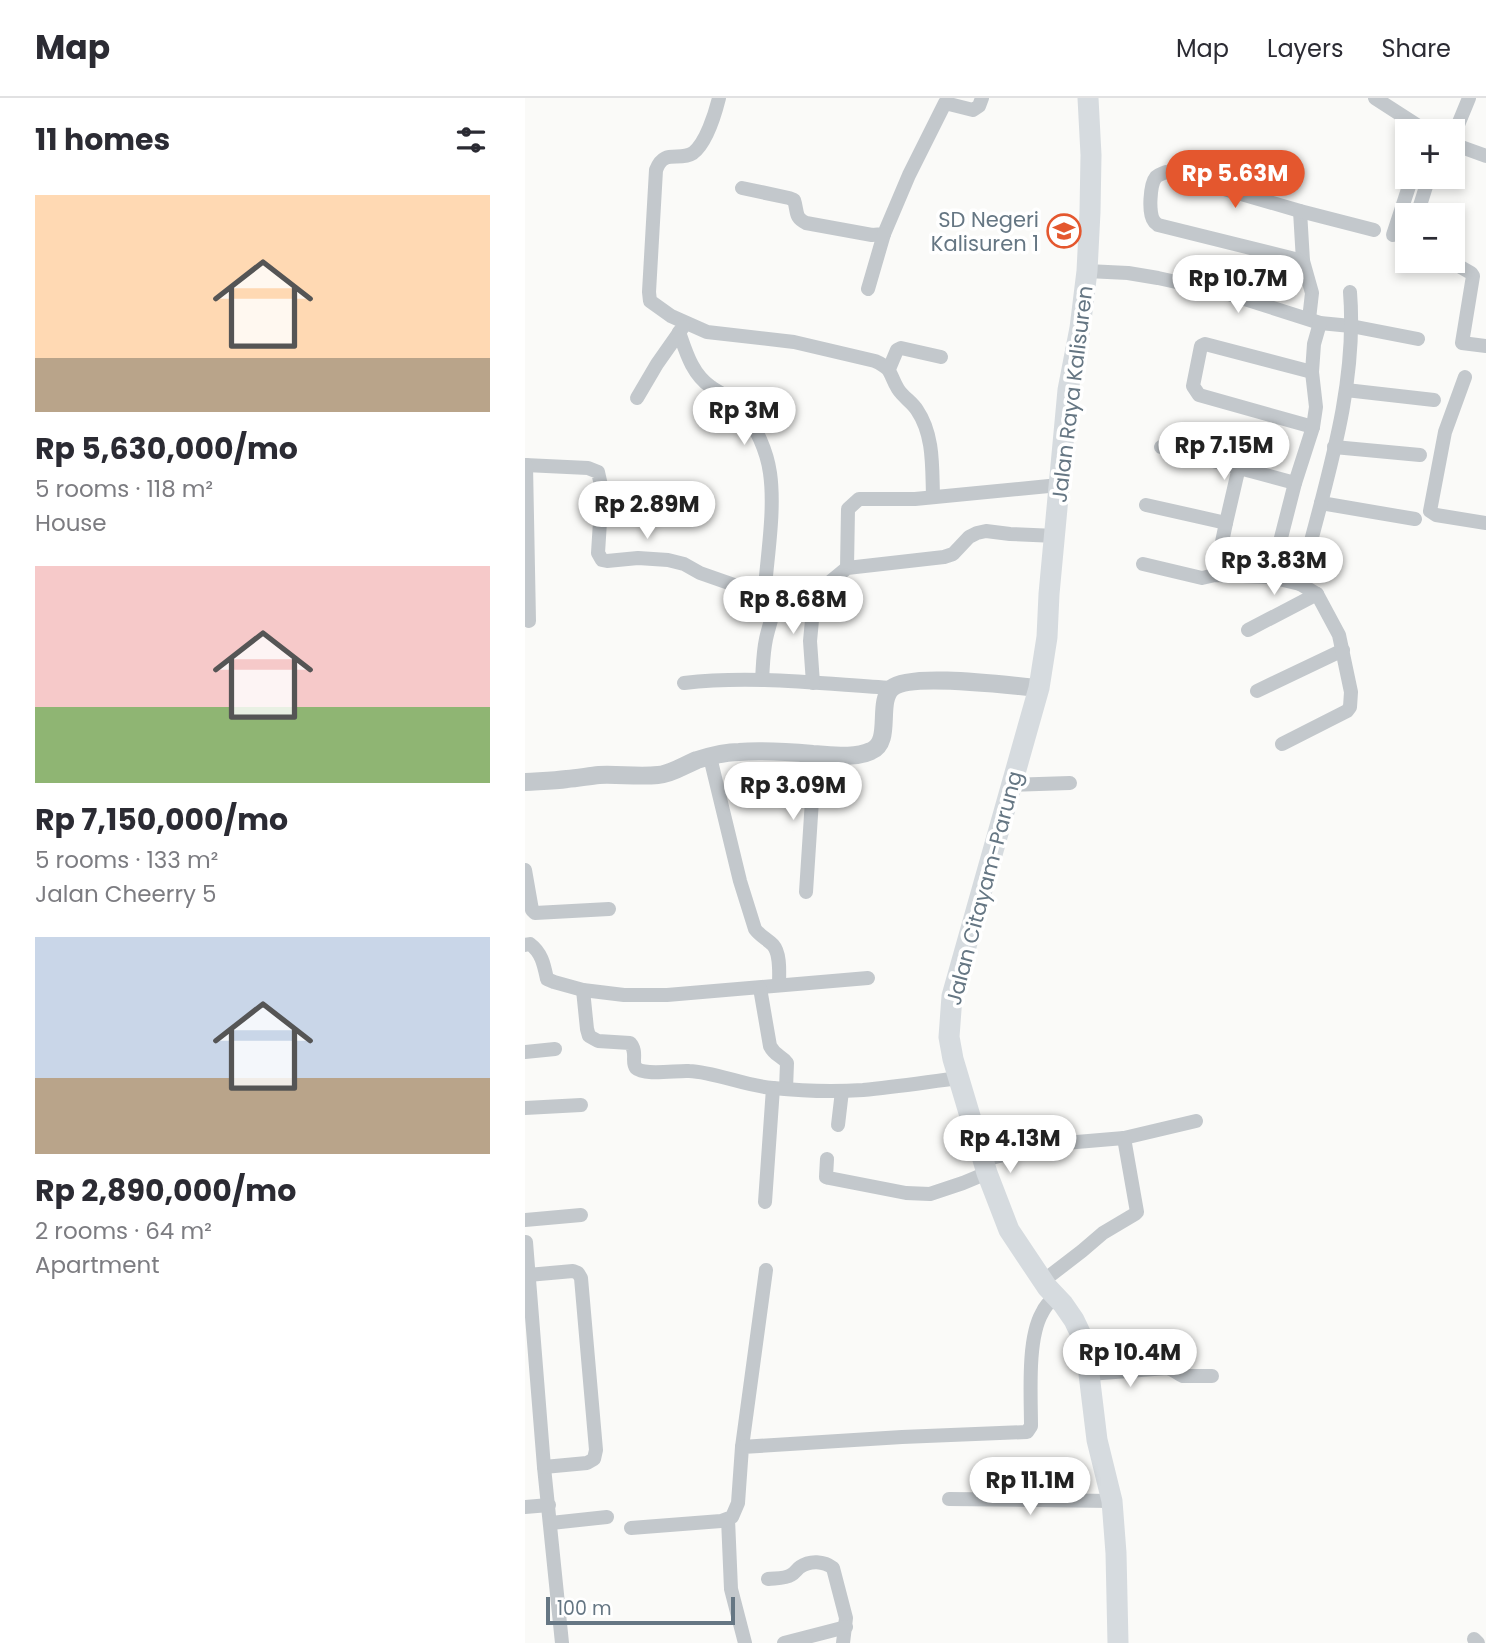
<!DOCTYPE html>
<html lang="en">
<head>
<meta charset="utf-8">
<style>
	body { margin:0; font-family:Poppins,sans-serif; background:#f7f7f7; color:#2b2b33; height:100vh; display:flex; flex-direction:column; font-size:26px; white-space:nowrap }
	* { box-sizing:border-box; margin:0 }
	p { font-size:23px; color:#7c7c81 }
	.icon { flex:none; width:38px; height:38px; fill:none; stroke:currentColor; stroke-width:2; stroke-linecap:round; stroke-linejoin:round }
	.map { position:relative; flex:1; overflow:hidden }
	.drawer { display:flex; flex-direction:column; background:#fff; width:525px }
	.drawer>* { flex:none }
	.controls { position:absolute; left:870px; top:21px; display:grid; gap:14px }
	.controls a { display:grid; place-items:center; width:70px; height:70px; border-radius:0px; background:#fff; box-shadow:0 4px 10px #0003; font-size:35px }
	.scale { position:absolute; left:21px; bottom:18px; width:189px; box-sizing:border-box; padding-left:7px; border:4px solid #657683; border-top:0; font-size:19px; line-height:24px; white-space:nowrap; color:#657683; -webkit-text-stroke:5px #fff; paint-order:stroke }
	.price { position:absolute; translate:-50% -60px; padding:0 16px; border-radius:24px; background:#fff; color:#222; font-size:23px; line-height:46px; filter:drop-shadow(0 2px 4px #0008) }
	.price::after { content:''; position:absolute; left:50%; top:42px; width:21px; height:16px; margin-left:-10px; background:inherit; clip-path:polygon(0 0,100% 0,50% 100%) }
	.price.active { background:#e4572e; color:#fff }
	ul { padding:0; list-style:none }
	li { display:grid; align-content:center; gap:14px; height:371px; padding:0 35px }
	li span { display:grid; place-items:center; height:217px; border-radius:0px; color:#555 }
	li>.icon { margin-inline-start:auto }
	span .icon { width:126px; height:126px; fill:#fffc; stroke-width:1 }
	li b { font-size:30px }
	h2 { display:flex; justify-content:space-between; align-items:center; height:84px; padding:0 35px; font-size:30px }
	header { display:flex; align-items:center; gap:42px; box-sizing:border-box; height:98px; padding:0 35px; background:#fff; border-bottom:2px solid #e1e1e2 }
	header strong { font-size:33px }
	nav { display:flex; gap:38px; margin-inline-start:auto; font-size:24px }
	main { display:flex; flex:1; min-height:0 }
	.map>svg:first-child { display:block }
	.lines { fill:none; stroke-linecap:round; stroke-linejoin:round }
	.minor { stroke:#c3c8cc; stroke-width:14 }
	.tertiary { stroke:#c3c8cc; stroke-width:18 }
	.secondary { stroke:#d6dbdf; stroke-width:21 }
	.labels { text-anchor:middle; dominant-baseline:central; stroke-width:7; stroke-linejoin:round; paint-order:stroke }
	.poi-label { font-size:21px; fill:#657683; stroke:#fff; text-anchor:end }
	.street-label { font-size:21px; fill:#657683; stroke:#fff }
</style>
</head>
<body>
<header>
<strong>Map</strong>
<nav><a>Map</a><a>Layers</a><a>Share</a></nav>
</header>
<main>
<section class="drawer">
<h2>11 homes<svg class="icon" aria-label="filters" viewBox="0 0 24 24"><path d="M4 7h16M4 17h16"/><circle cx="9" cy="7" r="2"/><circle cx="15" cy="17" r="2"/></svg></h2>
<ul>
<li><span style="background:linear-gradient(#ffd9b3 75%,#b9a48a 0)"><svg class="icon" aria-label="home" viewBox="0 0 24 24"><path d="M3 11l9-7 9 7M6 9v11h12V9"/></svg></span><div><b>Rp 5,630,000/mo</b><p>5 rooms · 118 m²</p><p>House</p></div></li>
<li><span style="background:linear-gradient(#f6c9c9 65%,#8fb573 0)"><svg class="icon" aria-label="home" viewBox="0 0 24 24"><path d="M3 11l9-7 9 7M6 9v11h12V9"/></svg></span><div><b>Rp 7,150,000/mo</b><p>5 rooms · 133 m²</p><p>Jalan Cheerry 5</p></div></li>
<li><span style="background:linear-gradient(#c9d6e8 65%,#b9a48a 0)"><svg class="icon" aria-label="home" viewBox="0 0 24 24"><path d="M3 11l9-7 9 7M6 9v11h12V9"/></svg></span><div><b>Rp 2,890,000/mo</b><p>2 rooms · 64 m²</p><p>Apartment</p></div></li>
</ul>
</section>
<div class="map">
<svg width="961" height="1545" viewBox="0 0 961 1545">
	<rect width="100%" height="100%" fill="#fafaf8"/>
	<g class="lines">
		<g class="minor">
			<path d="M194,0C190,16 181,45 168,55C154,64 139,50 131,72L124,194L125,203L146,218L182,234L269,244L350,263C368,271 364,276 373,291C378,299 387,304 392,312C409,337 407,369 408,398"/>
			<path d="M850,0L901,33"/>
			<path d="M928,39L944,0"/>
			<path d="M928,46L961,58"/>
			<path d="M217,90L264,100L269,102C273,114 269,119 281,125L347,137L359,136L384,77L420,5L448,12L454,8L457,0"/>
			<path d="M775,113L778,163L787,195L784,221"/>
			<path d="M892,117L904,79"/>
			<path d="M868,137L887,79"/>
			<path d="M778,163L633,127C632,126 630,125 629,123C623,116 625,86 631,79C634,76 637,76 641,74L775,113L849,132"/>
			<path d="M925,163L946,175L948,178L937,245L961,248"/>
			<path d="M562,173L603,175L633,180L701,195L795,225L826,228L893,241"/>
			<path d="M343,191L359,136"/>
			<path d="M154,234C161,254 167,276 186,289C197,297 208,300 217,311C231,329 242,353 245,375C250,410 243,453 240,489"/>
			<path d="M364,271L372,252L376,250L416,259"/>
			<path d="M787,274L680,246L676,248L668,288L674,297L788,329"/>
			<path d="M940,279L920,334L905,413L911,417L961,425"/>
			<path d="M821,292L909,302"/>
			<path d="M112,300L132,266L158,229"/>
			<path d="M636,349L770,385"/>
			<path d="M809,349L895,357"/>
			<path d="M0,367L63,370L73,374L77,392L73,455L77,462L82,463L113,460L143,462L159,466L175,475L215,489L230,488L271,492L290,491L305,484L322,470L419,459L428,456L444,439L452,435L461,433L485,436L531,438"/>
			<path d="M1,367L4,523"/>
			<path d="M796,405L890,421"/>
			<path d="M621,407L701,425"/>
			<path d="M618,466L677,480L690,477L746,479L770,385L788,329L791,309L787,274L789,246L795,225"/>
			<path d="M322,470L323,411L334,401H390L534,387"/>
			<path d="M690,477L701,425L714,369"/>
			<path d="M746,479L775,486"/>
			<path d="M723,532L792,496"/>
			<path d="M237,582C238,568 238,555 241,541C245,523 251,510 252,491"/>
			<path d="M159,585C228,577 298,586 367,590"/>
			<path d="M288,585L285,543L290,491"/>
			<path d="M732,593L818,552"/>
			<path d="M757,646L822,613L825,609L826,594L814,537L792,496L775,486C798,391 833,293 825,194"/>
			<path d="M185,659L215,783L230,831C235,838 242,841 248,847C256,856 254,876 254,887"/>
			<path d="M487,687L545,685"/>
			<path d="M0,772L7,812L10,815L84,811"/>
			<path d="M281,794L290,656"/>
			<path d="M0,847L5,846C17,855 19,867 22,881L29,884L58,892L99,897H142L343,880"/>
			<path d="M235,890L245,948C250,958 257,958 262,965L261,991"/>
			<path d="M58,892L62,931L64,938L73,943L105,945C113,954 106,964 111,970C119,978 153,972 164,973C190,974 220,988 248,990C277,993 309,994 338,992C370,989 402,984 434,980"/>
			<path d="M0,954L30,951"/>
			<path d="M0,1010L56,1007"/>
			<path d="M313,1027L317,993"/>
			<path d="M302,1061L301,1079L304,1080L381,1095L405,1096L438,1085L462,1075"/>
			<path d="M459,1062L516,1047L599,1040L671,1023"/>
			<path d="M240,1104L248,990"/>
			<path d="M0,1122L56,1117"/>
			<path d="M1,1144L19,1369L37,1545"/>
			<path d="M3,1177L48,1173L53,1175L56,1180L71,1352L69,1361L62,1365L19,1369"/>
			<path d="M518,1183L557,1153L578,1135L610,1116L612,1114L599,1040"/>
			<path d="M564,1276L642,1270C649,1271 652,1276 658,1278H687"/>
			<path d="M217,1349L241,1172"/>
			<path d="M424,1401L587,1403"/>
			<path d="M0,1409L24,1407"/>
			<path d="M203,1421L206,1491L220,1545"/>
			<path d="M26,1425L82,1419"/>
			<path d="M106,1430L196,1423L207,1419L213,1405L217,1349L377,1339L502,1334L506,1328C506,1298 502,1241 517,1215C520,1208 525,1203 531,1198"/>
			<path d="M243,1481C250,1480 260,1481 266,1477C270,1475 272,1471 275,1469C285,1462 299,1463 308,1470L321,1520L318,1545"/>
			<path d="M949,1541L953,1545"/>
			<path d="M259,1545L321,1529"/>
		</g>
		<path class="tertiary" d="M0,684C14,683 28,683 42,681C53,680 64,678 74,677C93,676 113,679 133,677C147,676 159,667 172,662C185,658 200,654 214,654C239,652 264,654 288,656C306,657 329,661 346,653C368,644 351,604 367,590C386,574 487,588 514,590"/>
		<path class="secondary" d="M563,0L566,57L565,114L562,173L555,230L543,292L524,496L522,539L514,590L427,898L424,939L428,961L462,1075L484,1132L522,1189L538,1206L549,1222L559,1243L564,1276L572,1342L587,1403L591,1455L593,1545"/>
	</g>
	<defs>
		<symbol id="school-ring" viewBox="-11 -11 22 22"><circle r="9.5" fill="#fff" stroke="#e4572e" stroke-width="1.5"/><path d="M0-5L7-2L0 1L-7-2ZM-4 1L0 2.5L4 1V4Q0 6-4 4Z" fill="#e4572e"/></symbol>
	</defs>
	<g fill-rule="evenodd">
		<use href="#school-ring" x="520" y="114" width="38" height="38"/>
	</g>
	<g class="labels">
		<g class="poi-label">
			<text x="514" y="121">SD Negeri<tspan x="514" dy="24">Kalisuren 1</tspan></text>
		</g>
		<g class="street-label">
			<text transform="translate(547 296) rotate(-83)">Jalan Raya Kalisuren</text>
			<text transform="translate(459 790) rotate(-75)">Jalan Citayam-Parung</text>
		</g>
	</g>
</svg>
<div class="controls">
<a>+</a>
<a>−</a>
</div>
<div class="scale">100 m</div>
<b class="price active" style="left:710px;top:112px">Rp 5.63M</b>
<b class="price" style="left:713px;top:217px">Rp 10.7M</b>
<b class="price" style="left:219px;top:349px">Rp 3M</b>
<b class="price" style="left:699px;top:384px">Rp 7.15M</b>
<b class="price" style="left:122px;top:443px">Rp 2.89M</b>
<b class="price" style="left:749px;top:499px">Rp 3.83M</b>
<b class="price" style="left:268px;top:538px">Rp 8.68M</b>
<b class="price" style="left:268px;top:724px">Rp 3.09M</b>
<b class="price" style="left:485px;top:1077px">Rp 4.13M</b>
<b class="price" style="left:605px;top:1291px">Rp 10.4M</b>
<b class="price" style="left:505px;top:1419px">Rp 11.1M</b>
</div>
</main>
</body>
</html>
